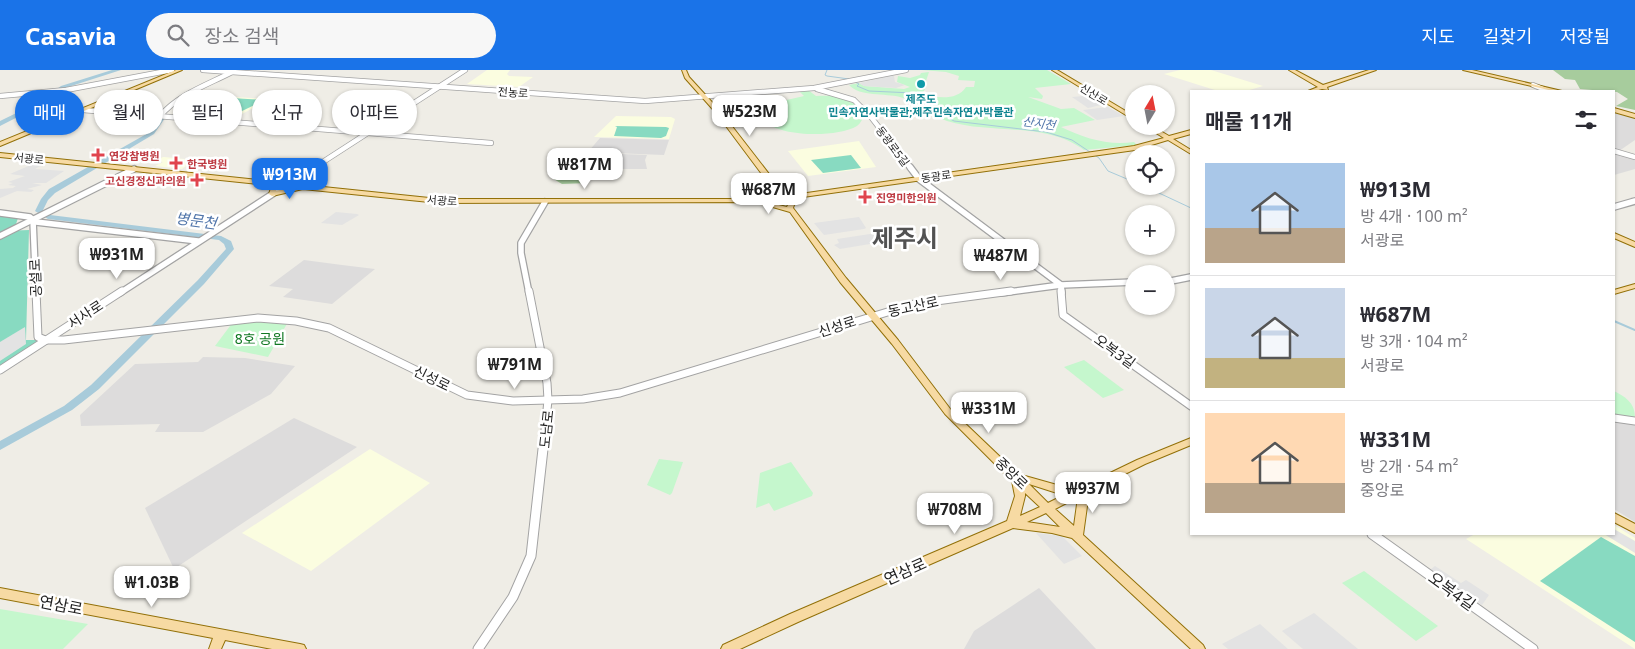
<!DOCTYPE html>
<html lang="ko">
<head>
<meta charset="utf-8">
<style>
	body { margin:0; font-family:"Noto Sans","Noto Sans KR",sans-serif; background:#f7f7f7; color:#2b2b33; height:100vh; display:flex; flex-direction:column; font-size:19px; white-space:nowrap }
	* { box-sizing:border-box; margin:0 }
	p { font-size:16px; color:#7c7c81 }
	.icon { flex:none; width:28px; height:28px; fill:none; stroke:currentColor; stroke-width:2; stroke-linecap:round; stroke-linejoin:round }
	.map { position:relative; flex:1; overflow:hidden }
	.details { position:absolute; left:1190px; top:20px; width:425px; height:445px; display:flex; flex-direction:column; background:#fff; border-radius:0px; box-shadow:0 1px 4px #0004 }
	.details>* { flex:none }
	.banner { position:absolute; left:15px; top:20px; width:475px; height:45px; display:flex; gap:10px }
	.needle { width:32px; rotate:10deg }
	.fabs { position:absolute; left:1125px; top:15px; display:grid; gap:10px }
	.fabs a { display:grid; place-items:center; width:50px; height:50px; border-radius:50%; background:#fff; box-shadow:0 1px 4px #0004; font-size:25px }
	.price { position:absolute; translate:-50% -42px; padding:0 11px; border-radius:10px; background:#fff; color:#222; font-size:16px; line-height:32px; filter:drop-shadow(0 1px 2px #0008) }
	.price::after { content:''; position:absolute; left:50%; top:30px; width:15px; height:11px; margin-left:-8px; background:inherit; clip-path:polygon(0 0,100% 0,50% 100%) }
	.price.active { background:#1a73e8; color:#fff }
	ul { padding:0; list-style:none }
	li { display:flex; align-items:center; gap:15px; height:125px; padding:0 15px }
	li+li { border-top:1px solid #e1e1e2 }
	li span { display:grid; place-items:center; flex:none; width:140px; height:100px; border-radius:0px; color:#555 }
	li>.icon { margin-inline-start:auto }
	span .icon { width:60px; height:60px; fill:#fffc; stroke-width:1 }
	li b { font-size:21px }
	h2 { display:flex; justify-content:space-between; align-items:center; height:60px; padding:0 15px; font-size:21px }
	.pill { padding:0 18px; border-radius:22px; background:#fff; box-shadow:0 1px 4px #0004; font-size:18px; line-height:45px }
	.pill.active { background:#1a73e8; color:#fff }
	header { display:flex; align-items:center; gap:30px; box-sizing:border-box; height:70px; padding:0 25px; background:#1a73e8; color:#fff }
	header strong { font-size:24px }
	nav { display:flex; gap:28px; margin-inline-start:auto; font-size:18px }
	.search { width:350px; height:45px; background:#f7f7f7; display:flex; align-items:center; gap:12px; box-sizing:border-box; padding:0 18px; border-radius:28px; color:#7c7c81; font-size:19px }
	.map>svg:first-child { display:block }
	.residential { fill:#dddcdc }
	.education { fill:#fbfde0 }
	.forest { fill:#a7cc9d }
	.park { fill:#c5f7cd }
	.pitch { fill:#88dac1 }
	.parking { fill:#e3e3e3 }
	.lines { fill:none; stroke-linecap:round; stroke-linejoin:round }
	.stream-far1 { stroke:#a8cbda; stroke-width:1 }
	.stream { stroke:#a8cbda; stroke-width:2 }
	.river { fill:#a8cbda; fill-rule:evenodd }
	.minor-far3-casing { stroke:#a3a3a3; stroke-width:6 }
	.minor-far2-casing { stroke:#a3a3a3; stroke-width:8 }
	.minor-far1-casing { stroke:#a3a3a3; stroke-width:9 }
	.minor-casing { stroke:#a3a3a3; stroke-width:11 }
	.major-casing { stroke:#927008; stroke-width:2 }
	.minor-far3 { stroke:#fff; stroke-width:4.5 }
	.minor-far2 { stroke:#fff; stroke-width:5.5 }
	.minor-far1 { stroke:#fff; stroke-width:7 }
	.minor { stroke:#fff; stroke-width:9 }
	.major { fill:#f7daa3; fill-rule:evenodd }
	.culture-dot { fill:#0f9aa8; stroke:#fff; stroke-width:2 }
	.health-dot { fill:#e0444e; stroke:#fff; stroke-width:2 }
	.labels { text-anchor:middle; dominant-baseline:central; stroke-width:5; stroke-linejoin:round; paint-order:stroke }
	.far-street-label { font-size:11px; fill:#1f1f1f; stroke:#fff }
	.far-culture-label { font-size:11px; font-weight:bold; fill:#0d838f; stroke:#fff }
	.far-health-label { font-size:11px; font-weight:bold; fill:#be3a42; stroke:#fff; text-anchor:start }
	.far-water-label { font-size:12px; font-style:italic; fill:#5075aa; stroke:#fff }
	.street-label { font-size:14px; fill:#1f1f1f; stroke:#fff }
	.park-label { font-size:14px; fill:#117823; stroke:#fff }
	.water-label { font-size:15px; font-style:italic; fill:#5075aa; stroke:#fff }
	.near-street-label { font-size:16px; fill:#1f1f1f; stroke:#fff }
	.town-label { font-size:24px; font-weight:bold; fill:#525252; stroke:#fff }
</style>
</head>
<body>
<header>
<strong>Casavia</strong>
<div class="search"><svg class="icon" aria-label="search" viewBox="0 0 24 24"><circle cx="10" cy="10" r="6"/><path d="M15 15l6 6"/></svg>장소 검색</div>
<nav><a>지도</a><a>길찾기</a><a>저장됨</a></nav>
</header>
<div class="map">
<svg width="1635" height="579" viewBox="0 0 1635 579">
	<rect width="100%" height="100%" fill="#efede6"/>
	<g class="residential">
		<path d="M1614,43L1635,48V70L1619,81L1614,79Z"/>
		<path d="M600,68L669,70L664,85L588,82Z"/>
		<path d="M1614,81L1635,88V99L1614,105Z"/>
		<path d="M622,84L647,85L645,90L647,99H599L606,88H620Z"/>
		<path d="M304,190L342,195L375,199L332,234L283,227L293,219L269,216Z"/>
		<path d="M203,287L245,288L295,296L271,324L203,362H155L160,354L81,356L80,345L135,294L198,292Z"/>
		<path d="M294,348L357,377L174,499L145,438Z"/>
		<path d="M1620,351L1635,353V452L1614,439V354Z"/>
		<path d="M1039,518L1096,579H964L974,561Z"/>
	</g>
	<g class="education">
		<path d="M487,0H510L507,4L509,6L533,7L519,17L467,14Z"/>
		<path d="M1180,0H1211L1263,16L1246,21H1218L1164,4Z"/>
		<path d="M201,25L270,29L227,52L173,47L183,35Z"/>
		<path d="M616,46L671,47L675,49L669,69L594,67Z"/>
		<path d="M859,71L876,97L808,106L788,81Z"/>
		<path d="M163,87H164L195,90L182,99L155,96L163,92L155,91Z"/>
		<path d="M370,379L430,413L311,501L242,463Z"/>
		<path d="M1614,455L1635,468V579L1466,469L1475,464H1614Z"/>
	</g>
	<g class="forest">
		<path d="M1553,0H1635V40L1616,36L1628,29L1617,22L1580,19L1575,10L1565,9Z"/>
		<path d="M558,101H594L588,113L562,114L552,108Z"/>
	</g>
	<g class="park">
		<path d="M922,0H1047L1071,14L1035,18L1043,26L1042,29L1028,27L1061,39L1074,38L1095,50L1061,57C1084,68 1108,76 1134,72L1137,75L1084,80C1045,51 992,65 947,51C931,46 918,31 900,27C885,23 860,27 849,15L859,13L864,16L904,19L910,17L897,12L898,6L910,8L920,5L921,3L929,2L926,11H923V15H919L918,18L925,19L922,24C937,28 957,31 966,17H974L975,11L958,10L959,6L946,2Z"/>
		<path d="M808,20L816,26C840,25 847,26 865,43C863,48 861,53 857,56C836,68 781,67 764,51L763,41L765,35L804,26L799,21Z"/>
		<path d="M260,250L288,252L268,287L215,276L233,252Z"/>
		<path d="M1084,290L1124,320L1103,328L1064,297Z"/>
		<path d="M1614,321C1627,328 1635,333 1635,349L1621,348L1614,344Z"/>
		<path d="M659,389L683,392L672,423L670,425L647,415Z"/>
		<path d="M791,392L813,423L812,426L774,441L769,433L756,438L760,403Z"/>
		<path d="M1364,501L1438,556L1416,571L1342,513Z"/>
		<path d="M0,539L88,554L63,579H0Z"/>
	</g>
	<g class="pitch">
		<path d="M215,27L265,30L240,42L193,37Z"/>
		<path d="M615,56L666,57L669,58L666,66L661,68L614,66L617,57Z"/>
		<path d="M851,85L861,98L823,103L811,90Z"/>
		<path d="M0,146L18,148L16,154L4,161L29,160L26,270H45L0,300Z"/>
		<path d="M1601,467L1635,486V572L1540,511Z"/>
	</g>
	<g class="parking">
		<path d="M889,6H894L895,12L905,15L896,18L864,16L859,13Z"/>
		<path d="M1085,23L1095,27L1105,34L1088,38L1072,27L1083,26L1081,24Z"/>
		<path d="M1108,37L1124,46L1097,50L1083,40Z"/>
		<path d="M33,94L42,95L35,99L64,101L46,113H32L42,115L27,119L34,120L31,122L17,121L0,128V119L13,118L16,116L8,115L13,113L8,112L25,106L10,104Z"/>
		<path d="M336,142L357,144L359,145L342,155L321,153Z"/>
		<path d="M859,147L866,158L864,159L824,165L814,153Z"/>
		<path d="M870,164L878,166L880,170L874,172L876,173L840,179L834,175L839,173L837,169Z"/>
		<path d="M25,257L26,274L0,291V272Z"/>
		<path d="M1614,459L1635,471V483L1604,464H1614Z"/>
		<path d="M1036,463L1062,466L1082,486L1064,494Z"/>
		<path d="M1435,496L1461,513L1466,510L1489,525L1482,535L1430,500Z"/>
		<path d="M1314,543L1358,579H1303L1282,561Z"/>
		<path d="M1260,554L1288,579H1228L1222,574Z"/>
	</g>
	<g class="lines">
		<g class="stream-far1">
			<path d="M827,0L825,5L827,6L849,9"/>
			<path d="M855,12L859,14L857,16L869,21L913,23L930,38L954,51L1046,62L1072,70L1099,88L1108,101L1134,112"/>
			<path d="M1144,116L1191,138"/>
		</g>
		<path class="stream" d="M1614,251L1635,260"/>
		<g class="river">
			<path d="M112,0H121L65,18L45,33L0,56V51L41,31L61,16Z"/>
			<path d="M162,46L165,48L154,64L55,123L48,130L43,140L50,145L221,166L231,171L234,179L204,214L99,319L72,340L0,380V371L64,336L91,315L198,210L226,179L224,174L219,170L48,149L35,141L41,129L49,119L150,62L160,47Z"/>
		</g>
		<defs>
			<g id="minor-far3">
				<path d="M203,0L645,31L814,18L906,0"/>
				<path d="M1533,15L1548,21"/>
				<path d="M817,19L854,30L871,47L911,99"/>
				<path d="M0,26L66,20L172,0"/>
				<path d="M83,40L491,73"/>
				<path d="M160,46C179,24 207,15 232,2"/>
				<path d="M1614,81L1635,87"/>
				<path d="M312,99L465,0"/>
			</g>
			<g id="minor-far2">
				<path d="M910,97L919,109L1061,215L1062,223"/>
				<path d="M1614,137L1635,131"/>
				<path d="M0,143L30,147L36,152L198,171"/>
				<path d="M33,150L36,223"/>
				<path d="M0,166L134,99"/>
				<path d="M1166,212L1191,207"/>
				<path d="M120,223L314,97"/>
				<path d="M529,223L521,183V173L545,132"/>
				<path d="M1001,223L1061,215L1134,212"/>
			</g>
			<g id="minor-far1">
				<path d="M36,221L38,267L45,270H64L258,248L296,251L329,258L467,325L513,331L583,329L620,323L914,234L1011,221"/>
				<path d="M529,221L547,313L548,330L543,380"/>
				<path d="M1061,221L1063,245L1191,336"/>
				<path d="M0,300L122,221"/>
				<path d="M1614,348L1635,351"/>
			</g>
			<g id="minor">
				<path d="M1372,464L1533,579"/>
				<path d="M478,579L513,527L531,486L543,379"/>
			</g>
			<g id="major">
				<path d="M176,0H182L0,76V72Z"/>
				<path d="M682,0H686L689,7L721,42L786,126L1134,76L1164,68L1145,56H1152L1169,66L1191,60V64L1173,69L1191,80V84L1168,70L1135,80L789,129L794,135L793,138L846,208L898,270L951,340L1018,404L1057,415L1081,417L1137,390L1191,368V375L1145,394L1089,422L1083,465L1203,575L1205,579H1191L1072,468L1052,463L1013,458L798,552L740,579H721L723,575L790,544L1007,451L1015,426L1012,411L945,344L892,274L840,212L790,142L762,134L761,132L439,133L303,119L272,126L269,124L271,118L268,115L0,87V83L269,111L301,103L304,105L300,110L304,115L439,129H752L779,127L717,44L685,8ZM295,108L294,110L297,114L280,112ZM276,116L292,117L276,121L277,118ZM782,130L788,135L787,137L766,132ZM1029,414L1057,423H1068L1048,433ZM1025,423L1040,437L1020,446L1025,426ZM1078,427L1074,456L1055,439ZM1046,443L1060,457L1027,452Z"/>
				<path d="M1052,0H1057L1134,46V50Z"/>
				<path d="M1289,0H1295L1323,15L1369,0H1376L1327,17L1328,20L1322,19L1315,21H1308L1318,17Z"/>
				<path d="M1463,0H1472L1562,21H1553Z"/>
				<path d="M1614,38L1635,44V48L1614,42Z"/>
				<path d="M1614,163L1635,172V177L1614,168Z"/>
				<path d="M1635,214V218L1614,224V220Z"/>
				<path d="M1614,443L1635,454V463L1614,452Z"/>
				<path d="M0,518L300,574L304,575L306,579H272L225,570L221,579H209L213,568L0,528Z"/>
			</g>
		</defs>
		<use href="#minor-far3" class="minor-far3-casing"/>
		<use href="#minor-far2" class="minor-far2-casing"/>
		<use href="#minor-far1" class="minor-far1-casing"/>
		<use href="#minor" class="minor-casing"/>
		<use href="#major" class="major-casing"/>
		<use href="#minor-far3" class="minor-far3"/>
		<use href="#minor-far2" class="minor-far2"/>
		<use href="#minor-far1" class="minor-far1"/>
		<use href="#minor" class="minor"/>
		<use href="#major" class="major"/>
	</g>
	<circle class="culture-dot" cx="921" cy="14" r="5"/>
	<g class="health-dot">
		<path d="M95.5 77.5h5v5h5v5h-5v5h-5v-5h-5v-5h5z"/>
		<path d="M173.5 85.5h5v5h5v5h-5v5h-5v-5h-5v-5h5z"/>
		<path d="M194.5 102.5h5v5h5v5h-5v5h-5v-5h-5v-5h5z"/>
		<path d="M862.5 119.5h5v5h5v5h-5v5h-5v-5h-5v-5h5z"/>
	</g>
	<g class="labels">
		<g class="far-street-label">
			<text transform="translate(513 22) rotate(4)">전농로</text>
			<text transform="translate(1094 24) rotate(31)">신산로</text>
			<text transform="translate(893 76) rotate(53)">동광로5길</text>
			<text transform="translate(29 88) rotate(6)">서광로</text>
			<text transform="translate(936 106) rotate(-8)">동광로</text>
			<text transform="translate(442 130) rotate(4)">서광로</text>
		</g>
		<g class="far-culture-label">
			<text x="921" y="28">제주도<tspan x="921" dy="13">민속자연사박물관;제주민속자연사박물관</tspan></text>
		</g>
		<g class="far-health-label">
			<text x="109" y="85">연강참병원</text>
			<text x="187" y="93">한국병원</text>
			<text x="186" y="110" text-anchor="end">고신경정신과의원</text>
			<text x="876" y="127">진영미한의원</text>
		</g>
		<g class="far-water-label">
			<text transform="translate(1039 53) rotate(8)">산지천</text>
		</g>
		<g class="street-label">
			<text transform="translate(35 208) rotate(-92)">공설로</text>
			<text transform="translate(913 236) rotate(-12)">동고산로</text>
			<text transform="translate(85 244) rotate(-33)">서사로</text>
			<text transform="translate(837 256) rotate(-18)">신성로</text>
			<text transform="translate(1115 281) rotate(36)">오복3길</text>
			<text transform="translate(432 308) rotate(26)">신성로</text>
			<text transform="translate(546 359) rotate(-84)">도남로</text>
			<text transform="translate(1012 403) rotate(44)">중앙로</text>
		</g>
		<g class="park-label">
			<text x="260" y="268">8호 공원</text>
		</g>
		<g class="water-label">
			<text transform="translate(196 150) rotate(8)">병문천</text>
		</g>
		<g class="near-street-label">
			<text transform="translate(905 501) rotate(-24)">연삼로</text>
			<text transform="translate(1452 521) rotate(36)">오복4길</text>
			<text transform="translate(61 535) rotate(11)">연삼로</text>
		</g>
		<g class="town-label">
			<text x="905" y="167">제주시</text>
		</g>
	</g>
</svg>
<div class="fabs">
<a><svg class="needle" viewBox="-14 -14 28 28"><path d="M0-13l5 13h-10z" fill="#e53935"/><path d="M0 13l5-13h-10z" fill="#7c7c81"/></svg></a>
<a><svg class="icon" aria-label="locate" viewBox="0 0 24 24"><circle cx="12" cy="12" r="6"/><path d="M12 2v4M12 18v4M2 12h4M18 12h4"/></svg></a>
<a>+</a>
<a>−</a>
</div>
<b class="price" style="left:750px;top:67px">₩523M</b>
<b class="price" style="left:585px;top:120px">₩817M</b>
<b class="price active" style="left:290px;top:130px">₩913M</b>
<b class="price" style="left:769px;top:145px">₩687M</b>
<b class="price" style="left:117px;top:210px">₩931M</b>
<b class="price" style="left:1001px;top:211px">₩487M</b>
<b class="price" style="left:515px;top:320px">₩791M</b>
<b class="price" style="left:989px;top:364px">₩331M</b>
<b class="price" style="left:1093px;top:444px">₩937M</b>
<b class="price" style="left:955px;top:465px">₩708M</b>
<b class="price" style="left:152px;top:538px">₩1.03B</b>
<div class="banner">
<a class="pill active">매매</a>
<a class="pill">월세</a>
<a class="pill">필터</a>
<a class="pill">신규</a>
<a class="pill">아파트</a>
</div>
<section class="details">
<h2>매물 11개<svg class="icon" aria-label="filters" viewBox="0 0 24 24"><path d="M4 7h16M4 17h16"/><circle cx="9" cy="7" r="2"/><circle cx="15" cy="17" r="2"/></svg></h2>
<ul>
<li><span style="background:linear-gradient(#a9c7e8 65%,#b9a48a 0)"><svg class="icon" aria-label="home" viewBox="0 0 24 24"><path d="M3 11l9-7 9 7M6 9v11h12V9"/></svg></span><div><b>₩913M</b><p>방 4개 · 100 m²</p><p>서광로</p></div></li>
<li><span style="background:linear-gradient(#c9d6e8 70%,#c2b280 0)"><svg class="icon" aria-label="home" viewBox="0 0 24 24"><path d="M3 11l9-7 9 7M6 9v11h12V9"/></svg></span><div><b>₩687M</b><p>방 3개 · 104 m²</p><p>서광로</p></div></li>
<li><span style="background:linear-gradient(#ffd9b3 70%,#b9a48a 0)"><svg class="icon" aria-label="home" viewBox="0 0 24 24"><path d="M3 11l9-7 9 7M6 9v11h12V9"/></svg></span><div><b>₩331M</b><p>방 2개 · 54 m²</p><p>중앙로</p></div></li>
</ul>
</section>
</div>
</body>
</html>
